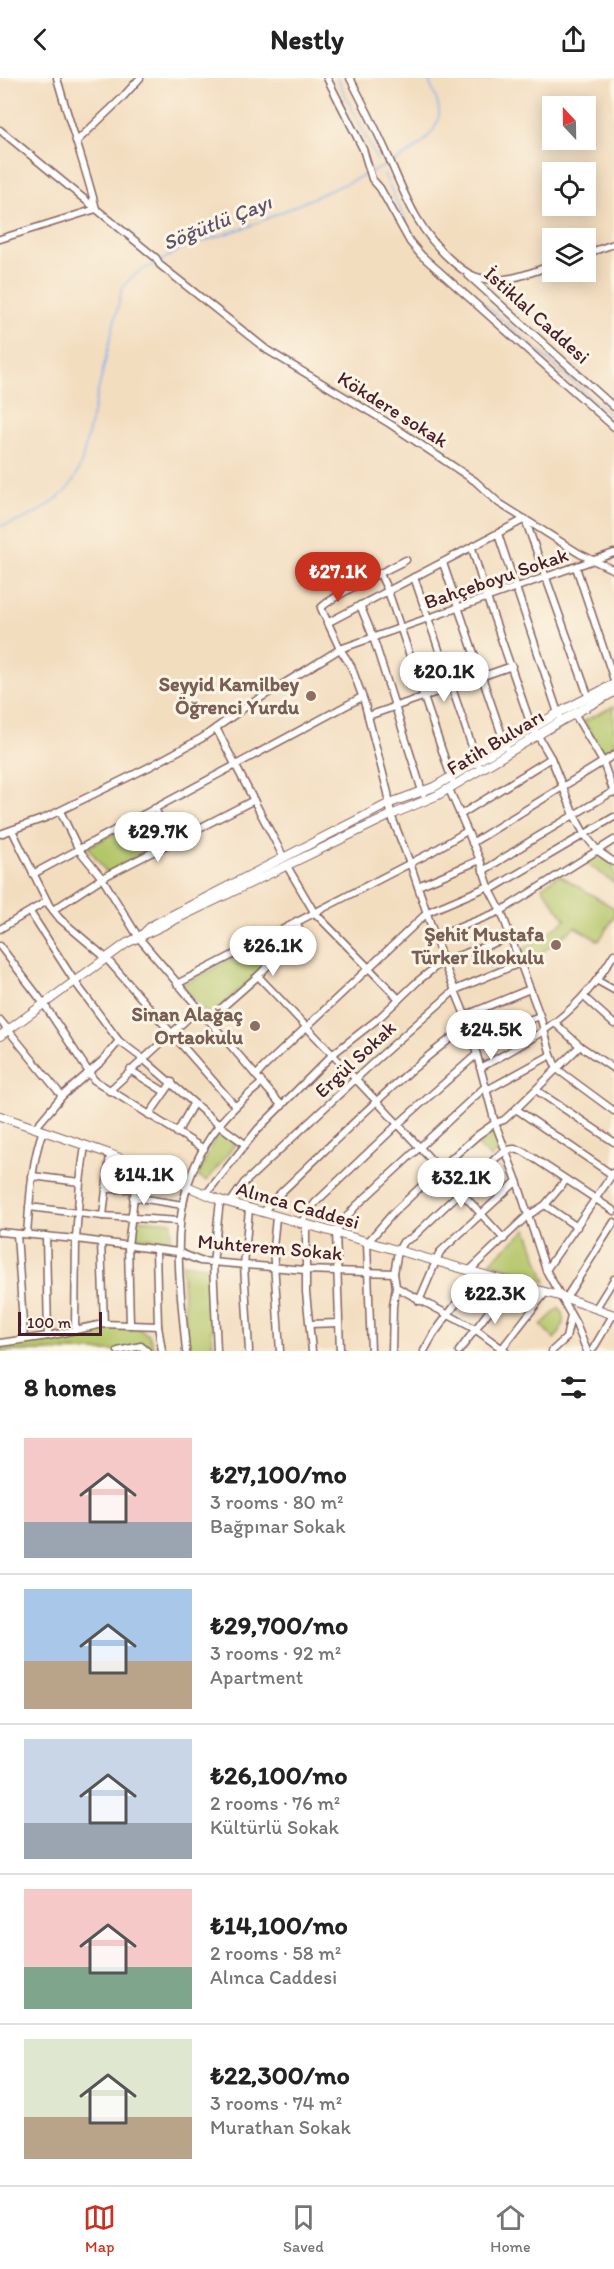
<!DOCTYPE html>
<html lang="en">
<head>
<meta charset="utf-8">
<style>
	body { margin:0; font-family:Itim,sans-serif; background:#f6f6f6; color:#222; height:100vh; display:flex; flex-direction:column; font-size:22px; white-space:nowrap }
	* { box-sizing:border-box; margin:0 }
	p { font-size:20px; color:#767676 }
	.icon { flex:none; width:33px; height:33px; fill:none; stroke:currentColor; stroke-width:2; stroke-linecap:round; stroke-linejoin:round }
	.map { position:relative; height:1273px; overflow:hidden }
	.details { display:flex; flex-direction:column; background:#fff; flex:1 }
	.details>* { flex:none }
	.needle { width:39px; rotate:338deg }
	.fabs { position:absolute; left:542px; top:18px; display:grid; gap:12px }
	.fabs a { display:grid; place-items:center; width:54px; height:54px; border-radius:0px; background:#fff; box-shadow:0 3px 15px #0003; font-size:30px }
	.scale { position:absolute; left:18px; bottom:15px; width:84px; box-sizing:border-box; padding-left:6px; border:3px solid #4a1f2b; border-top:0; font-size:16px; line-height:21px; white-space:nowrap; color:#4a1f2b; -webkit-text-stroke:4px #fcf5e5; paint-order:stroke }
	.price { position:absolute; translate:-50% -51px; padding:0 14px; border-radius:21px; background:#fff; color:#222; font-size:20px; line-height:39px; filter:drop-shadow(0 2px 3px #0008) }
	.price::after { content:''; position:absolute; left:50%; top:36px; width:18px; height:14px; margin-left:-9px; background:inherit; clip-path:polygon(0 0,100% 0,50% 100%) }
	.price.selected { background:#c8321e; color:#fff }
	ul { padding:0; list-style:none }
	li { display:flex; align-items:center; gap:18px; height:150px; padding:0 24px }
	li+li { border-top:2px solid #e0e0e0 }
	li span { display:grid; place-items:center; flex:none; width:168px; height:120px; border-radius:0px; color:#555 }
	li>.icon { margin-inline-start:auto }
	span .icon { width:72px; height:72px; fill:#fffc; stroke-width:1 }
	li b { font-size:26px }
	h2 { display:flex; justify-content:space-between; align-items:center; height:72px; padding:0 24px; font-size:26px }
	header { display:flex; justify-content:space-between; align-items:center; height:78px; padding:0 24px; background:#fff; font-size:27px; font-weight:800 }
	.dock { display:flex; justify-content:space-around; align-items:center; height:84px; border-top:2px solid #e0e0e0; background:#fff; font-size:16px; color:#767676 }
	.dock a { display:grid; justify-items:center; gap:3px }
	.dock .selected { color:#c8321e }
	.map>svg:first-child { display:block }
	.green { fill:#b4c669; stroke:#7f724a; stroke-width:1.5 }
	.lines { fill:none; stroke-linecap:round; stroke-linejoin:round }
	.stream { stroke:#80b0eb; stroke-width:1.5 }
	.minor-casing { stroke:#85625f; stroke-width:9 }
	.major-casing { stroke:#85625f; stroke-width:10 }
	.minor { stroke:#fff; stroke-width:6 }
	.major { stroke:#fff; stroke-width:8 }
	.education-dot { fill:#8d6e63; stroke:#fcf5e5; stroke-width:2 }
	.labels { text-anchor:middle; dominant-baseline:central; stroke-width:6; stroke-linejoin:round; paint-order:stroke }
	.street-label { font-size:20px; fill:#4a1f2b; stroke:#fcf5e5 }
	.education-label { font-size:20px; font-weight:bold; fill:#785e54; stroke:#fcf5e5; text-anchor:end }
	.water-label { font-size:21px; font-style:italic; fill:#5d526e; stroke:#fcf5e5 }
</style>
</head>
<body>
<header><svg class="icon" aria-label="back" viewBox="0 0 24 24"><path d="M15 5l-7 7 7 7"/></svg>Nestly<svg class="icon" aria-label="share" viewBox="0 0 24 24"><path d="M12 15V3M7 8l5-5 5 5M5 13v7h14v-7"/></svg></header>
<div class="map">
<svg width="614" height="1273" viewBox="0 0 614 1273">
	<rect width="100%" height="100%" fill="#fcf5e5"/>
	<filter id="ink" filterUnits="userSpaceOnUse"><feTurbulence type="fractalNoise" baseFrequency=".0167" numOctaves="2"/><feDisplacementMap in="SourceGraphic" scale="12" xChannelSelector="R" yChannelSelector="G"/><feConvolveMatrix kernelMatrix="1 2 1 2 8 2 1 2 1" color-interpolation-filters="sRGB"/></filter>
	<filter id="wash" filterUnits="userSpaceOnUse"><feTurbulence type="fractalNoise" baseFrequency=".008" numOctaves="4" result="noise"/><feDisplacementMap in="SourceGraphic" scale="24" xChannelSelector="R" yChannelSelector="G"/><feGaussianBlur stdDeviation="1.35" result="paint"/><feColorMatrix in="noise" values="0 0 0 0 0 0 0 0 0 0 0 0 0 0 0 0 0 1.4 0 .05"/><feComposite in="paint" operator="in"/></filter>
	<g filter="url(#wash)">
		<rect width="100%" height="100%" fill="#f3ddbf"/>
		<g class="green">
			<path d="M614,628V670L604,677L584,643Z"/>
			<path d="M155,733L168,763L107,795L88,769Z"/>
			<path d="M600,774L614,783V805L584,783Z"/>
			<path d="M559,797L614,830V839L599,863L575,849L528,885L522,872L566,842L542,809Z"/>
			<path d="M298,847L301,854L210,939L182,907Z"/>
			<path d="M219,1051L237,1064L207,1103L198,1099Z"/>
			<path d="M490,1051L494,1052L502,1070L491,1080L475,1064Z"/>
			<path d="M136,1141L172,1144L170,1162L135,1159Z"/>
			<path d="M527,1151L546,1204L490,1184Z"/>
			<path d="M182,1185L209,1189L213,1273H187Z"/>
			<path d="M559,1230C567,1240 563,1252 554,1261L541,1247Z"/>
			<path d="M99,1249L139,1251L149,1257L155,1273H148L143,1267L118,1273H0V1269L7,1268Z"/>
		</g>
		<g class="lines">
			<g class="stream">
				<path d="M337,0L377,82"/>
				<path d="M393,84C411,76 441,55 439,32C438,22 431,10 428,0"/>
				<path d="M371,94L389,86"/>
				<path d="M384,96L412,157L426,174L614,340"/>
				<path d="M160,184L180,171L250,148L367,96"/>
				<path d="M0,448C25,444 63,423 75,400C78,394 80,388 82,382L122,211C131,197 140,193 155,186"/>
			</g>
		</g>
	</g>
	<g filter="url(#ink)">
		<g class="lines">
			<defs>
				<g id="minor">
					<path d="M327,0L363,71L372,101L380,110L410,164L421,177L614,349"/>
					<path d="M350,0C362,23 374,47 385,71C404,114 416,152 453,184C461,191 470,198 480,200C505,206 530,195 552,187"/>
					<path d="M0,52L156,180L160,187L267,272L390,346L475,403L499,425L580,476L614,492"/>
					<path d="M77,63L121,21L140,0"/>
					<path d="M0,161L96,131C85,87 69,44 57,0"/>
					<path d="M585,176L614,166"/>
					<path d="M468,197L614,329"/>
					<path d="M498,456L559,638"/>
					<path d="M472,470L487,520L530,644L551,680L574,737L585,757L598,773L614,784"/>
					<path d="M406,482C389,491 331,518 321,530L340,571L351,588L364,623L388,715L391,737L410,785L443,883L469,947L495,1045L517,1103L546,1192L576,1246L587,1273"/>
					<path d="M443,485L506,669"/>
					<path d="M576,489L614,602"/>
					<path d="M380,496L388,513L452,702"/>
					<path d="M414,499L478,686"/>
					<path d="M360,527L373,559L423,716"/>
					<path d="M327,545L525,441L590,623"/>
					<path d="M574,635L603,684L614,715"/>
					<path d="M368,638L512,588"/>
					<path d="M216,650L284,780"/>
					<path d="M449,711L480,782L490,812L501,833L540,938L551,977L557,991L614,1033"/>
					<path d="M155,730L171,765"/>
					<path d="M60,733L79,772L102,800L139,860L282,1028"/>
					<path d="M460,737L551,680"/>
					<path d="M12,752L49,827L60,841L106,880L235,1028"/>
					<path d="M0,756L45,740L149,689L202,660L244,630L340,571L614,475"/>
					<path d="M472,765L614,677"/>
					<path d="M287,788L314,834L399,921"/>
					<path d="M483,793L532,762L614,713"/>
					<path d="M33,796L362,619"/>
					<path d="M418,808L480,782"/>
					<path d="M490,812L614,739"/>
					<path d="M53,832L102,800L254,722"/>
					<path d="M30,834L75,904L119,963L142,980L219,1047L245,1066"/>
					<path d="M0,851L47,823"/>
					<path d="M435,859L501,833L614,762"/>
					<path d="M0,868L44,926L94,1002L204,1071"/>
					<path d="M258,898C341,985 423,1072 504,1161"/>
					<path d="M598,903L614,912"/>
					<path d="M177,906L430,775L467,753"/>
					<path d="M584,919L614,946"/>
					<path d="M466,937L530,911"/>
					<path d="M0,942L62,1018L102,983L119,963"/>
					<path d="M208,942L258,898L300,854L296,843"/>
					<path d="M556,946L580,968L614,991"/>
					<path d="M472,962L540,938"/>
					<path d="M480,990C540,957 578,937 614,876"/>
					<path d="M130,992L165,1014"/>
					<path d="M256,998L264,989L428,834L489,808"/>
					<path d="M487,1012L551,977"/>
					<path d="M536,1012L614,1064"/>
					<path d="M109,1013L198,931"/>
					<path d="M516,1031L614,1098"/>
					<path d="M149,1037L172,1004"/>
					<path d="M36,1049L62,1018"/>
					<path d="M177,1055L193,1026"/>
					<path d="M32,1098L80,1104L85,1067"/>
					<path d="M106,1111H135"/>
					<path d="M206,1116L258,1051L333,976L379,940L418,903L443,883L511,859"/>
					<path d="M133,1119L183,1127"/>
					<path d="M230,1125L244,1105L376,982L455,912L520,885"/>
					<path d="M545,1127L577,1149"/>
					<path d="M29,1129L103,1138L179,1143"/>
					<path d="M249,1131L244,1187L249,1273"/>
					<path d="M263,1135L272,1123C336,1063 397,998 469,947"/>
					<path d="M103,1138L110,1076"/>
					<path d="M276,1139L273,1170L280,1273"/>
					<path d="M300,1146L315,1125L397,1047L476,977"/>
					<path d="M306,1148V1214L312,1273"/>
					<path d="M0,1154L76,1161L178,1174L200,1183L305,1192L394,1195"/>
					<path d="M17,1156L24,1261"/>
					<path d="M27,1156C30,1120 31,1086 43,1052"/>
					<path d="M46,1158L48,1258"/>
					<path d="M101,1164L104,1246"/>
					<path d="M156,1172L158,1248L162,1273"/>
					<path d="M546,1192L614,1094"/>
					<path d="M469,1193L527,1138L545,1127L566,1102"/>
					<path d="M396,1209L475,1251L505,1273"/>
					<path d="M566,1220L614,1144"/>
					<path d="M419,1223L440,1174L517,1103"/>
					<path d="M596,1230L614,1201"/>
					<path d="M130,1246L128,1168L138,1087"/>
					<path d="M310,1246L339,1245"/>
					<path d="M75,1252L76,1161L80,1104"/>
					<path d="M0,1265L48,1258L103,1246L158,1248"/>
					<path d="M593,1271L613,1237"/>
					<path d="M118,1273L141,1268L147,1273"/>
					<path d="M186,1273C179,1191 164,1118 219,1047C231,1031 247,1018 262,1005"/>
					<path d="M217,1273L213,1186L220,1122"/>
					<path d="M340,1273L336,1152L355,1129L486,1008"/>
					<path d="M371,1273L367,1165L394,1134L445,1086L478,1057L495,1045L504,1042L516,1031L580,968"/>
					<path d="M392,1273L393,1228L396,1209L394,1195L398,1173L403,1164L413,1159L497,1079L507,1072L514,1071L523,1073L614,1133"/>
					<path d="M424,1273L433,1257L478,1196"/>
					<path d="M459,1273L511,1204"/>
					<path d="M500,1273L546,1214"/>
					<path d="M552,1273L566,1260L571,1238"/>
				</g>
				<g id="major">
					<path d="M142,857L151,848L390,725L434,709L558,635L614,606"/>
					<path d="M0,958L127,865L391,737L438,717L561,643L614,614"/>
					<path d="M0,1038L110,1076L220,1122L566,1220L614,1237"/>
				</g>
			</defs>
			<use href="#minor" class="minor-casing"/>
			<use href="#major" class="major-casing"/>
			<use href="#minor" class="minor"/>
			<use href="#major" class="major"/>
		</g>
	</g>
	<g class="education-dot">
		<circle cx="311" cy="618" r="6"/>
		<circle cx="556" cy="867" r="6"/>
		<circle cx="255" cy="948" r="6"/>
	</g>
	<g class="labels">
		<g class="street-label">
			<text transform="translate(537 237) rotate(42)">İstiklal Caddesi</text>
			<text transform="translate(393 331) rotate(32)">Kökdere sokak</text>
			<text transform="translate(496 500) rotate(-19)">Bahçeboyu Sokak</text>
			<text transform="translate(495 664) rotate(-31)">Fatih Bulvarı</text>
			<text transform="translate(355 981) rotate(-43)">Ergül Sokak</text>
			<text transform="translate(298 1127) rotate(16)">Alınca Caddesi</text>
			<text transform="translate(270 1169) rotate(5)">Muhterem Sokak</text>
		</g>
		<g class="education-label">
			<text x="299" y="606">Seyyid Kamilbey<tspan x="299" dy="23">Öğrenci Yurdu</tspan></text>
			<text x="544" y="856">Şehit Mustafa<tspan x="544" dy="23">Türker İlkokulu</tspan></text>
			<text x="243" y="936">Sinan Alağaç<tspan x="243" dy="23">Ortaokulu</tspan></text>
		</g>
		<g class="water-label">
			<text transform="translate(217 144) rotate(-22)">Söğütlü Çayı</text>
		</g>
	</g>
</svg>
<div class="fabs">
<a><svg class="needle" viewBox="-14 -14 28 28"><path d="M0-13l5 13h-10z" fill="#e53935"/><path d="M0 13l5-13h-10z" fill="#767676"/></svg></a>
<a><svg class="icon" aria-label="locate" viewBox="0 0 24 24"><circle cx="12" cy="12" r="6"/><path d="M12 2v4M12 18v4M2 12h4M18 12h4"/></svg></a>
<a><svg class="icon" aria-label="layers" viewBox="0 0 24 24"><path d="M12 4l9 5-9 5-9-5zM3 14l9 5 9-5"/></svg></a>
</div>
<div class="scale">100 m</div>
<b class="price selected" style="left:338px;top:525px">₺27.1K</b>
<b class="price" style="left:444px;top:625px">₺20.1K</b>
<b class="price" style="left:158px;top:785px">₺29.7K</b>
<b class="price" style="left:273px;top:899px">₺26.1K</b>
<b class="price" style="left:491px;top:983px">₺24.5K</b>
<b class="price" style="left:144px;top:1128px">₺14.1K</b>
<b class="price" style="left:461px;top:1131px">₺32.1K</b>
<b class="price" style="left:495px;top:1247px">₺22.3K</b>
</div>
<section class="details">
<h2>8 homes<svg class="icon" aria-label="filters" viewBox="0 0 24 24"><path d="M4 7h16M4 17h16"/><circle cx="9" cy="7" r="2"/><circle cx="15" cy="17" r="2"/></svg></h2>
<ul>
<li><span style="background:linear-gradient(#f6c9c9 70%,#9aa5b1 0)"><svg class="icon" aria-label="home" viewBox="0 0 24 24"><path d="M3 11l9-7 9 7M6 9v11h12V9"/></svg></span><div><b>₺27,100/mo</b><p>3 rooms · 80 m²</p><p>Bağpınar Sokak</p></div></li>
<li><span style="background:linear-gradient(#a9c7e8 60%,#b9a48a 0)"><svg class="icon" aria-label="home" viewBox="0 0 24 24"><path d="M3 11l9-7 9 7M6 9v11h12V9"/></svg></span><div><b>₺29,700/mo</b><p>3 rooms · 92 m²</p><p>Apartment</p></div></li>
<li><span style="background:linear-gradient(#c9d6e8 70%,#9aa5b1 0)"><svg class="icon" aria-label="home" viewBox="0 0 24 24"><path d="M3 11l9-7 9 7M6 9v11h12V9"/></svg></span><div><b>₺26,100/mo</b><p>2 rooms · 76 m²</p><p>Kültürlü Sokak</p></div></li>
<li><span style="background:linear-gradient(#f6c9c9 65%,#7fa58c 0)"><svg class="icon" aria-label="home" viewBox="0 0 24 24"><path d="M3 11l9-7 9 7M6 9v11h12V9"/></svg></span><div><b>₺14,100/mo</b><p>2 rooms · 58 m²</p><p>Alınca Caddesi</p></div></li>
<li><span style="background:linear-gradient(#dfe7d0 65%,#b9a48a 0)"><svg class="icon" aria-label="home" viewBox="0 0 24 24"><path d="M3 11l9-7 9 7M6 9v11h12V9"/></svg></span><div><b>₺22,300/mo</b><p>3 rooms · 74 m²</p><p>Murathan Sokak</p></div></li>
</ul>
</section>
<nav class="dock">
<a class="selected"><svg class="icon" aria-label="map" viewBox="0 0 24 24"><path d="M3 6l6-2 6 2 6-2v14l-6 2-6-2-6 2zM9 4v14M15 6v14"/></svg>Map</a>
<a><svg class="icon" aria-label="saved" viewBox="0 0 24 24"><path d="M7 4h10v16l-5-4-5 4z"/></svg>Saved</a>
<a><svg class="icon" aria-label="home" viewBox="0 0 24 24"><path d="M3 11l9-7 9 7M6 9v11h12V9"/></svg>Home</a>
</nav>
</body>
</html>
